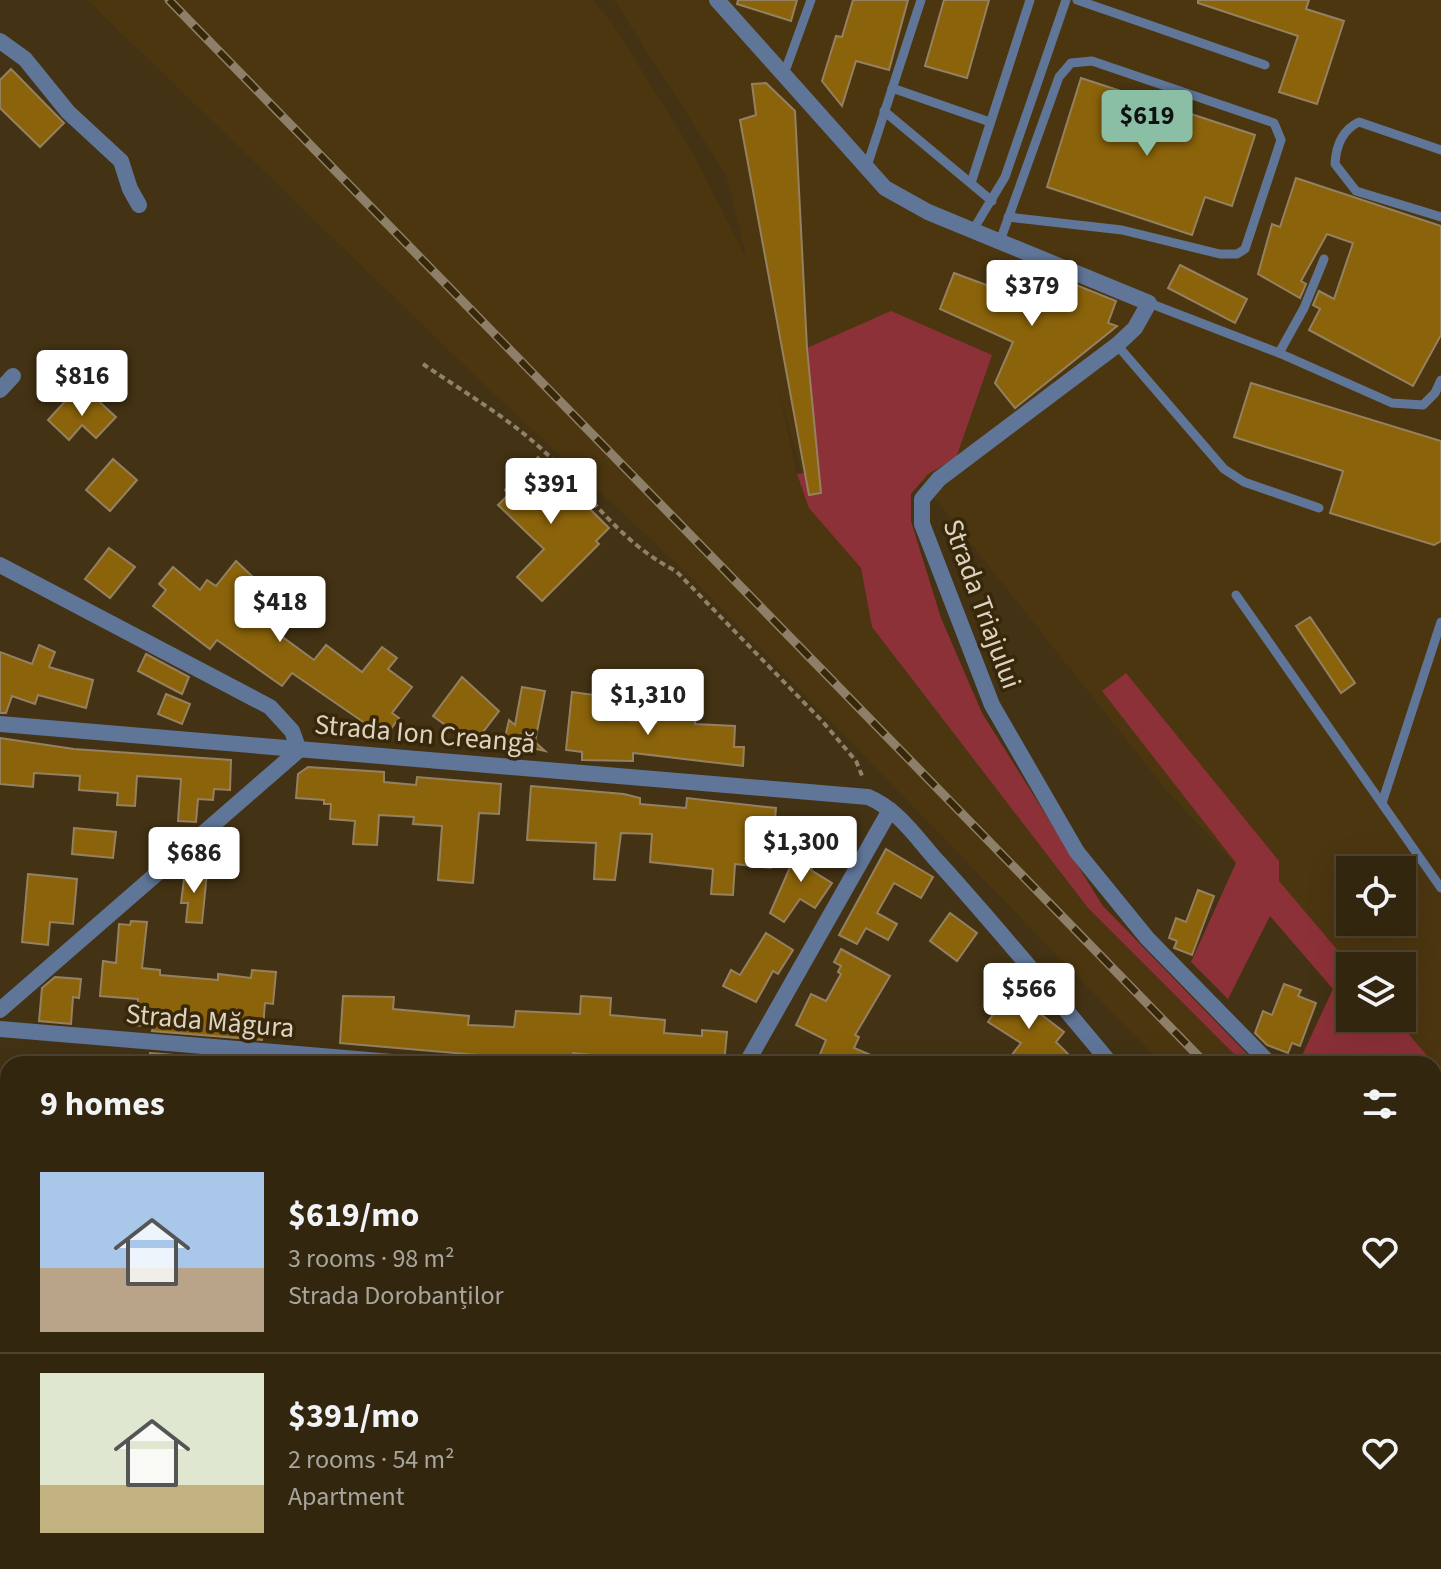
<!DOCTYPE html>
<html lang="en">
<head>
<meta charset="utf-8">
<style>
	body { margin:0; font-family:"Source Sans 3",sans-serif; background:#3d321d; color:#f1f3f6; height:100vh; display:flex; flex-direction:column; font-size:30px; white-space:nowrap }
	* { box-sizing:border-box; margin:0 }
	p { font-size:26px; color:#a8a59e }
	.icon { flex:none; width:44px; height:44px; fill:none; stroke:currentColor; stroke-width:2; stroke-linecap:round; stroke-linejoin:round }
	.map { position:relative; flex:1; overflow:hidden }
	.side { position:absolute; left:0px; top:1056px; width:1442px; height:514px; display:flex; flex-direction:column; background:#32260f; border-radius:24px 24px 0 0; box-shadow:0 8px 32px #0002,0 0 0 2px #4d432f }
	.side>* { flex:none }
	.controls { position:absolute; left:1336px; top:856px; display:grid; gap:16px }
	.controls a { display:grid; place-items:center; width:80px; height:80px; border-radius:0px; background:#32260f; box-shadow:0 8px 32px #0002,0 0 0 2px #4d432f; font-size:40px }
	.price { position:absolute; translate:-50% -68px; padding:0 18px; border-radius:8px; background:#fff; color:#222; font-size:26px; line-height:52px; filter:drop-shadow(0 2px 4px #0008) }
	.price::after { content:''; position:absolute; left:50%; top:48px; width:24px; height:18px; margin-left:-12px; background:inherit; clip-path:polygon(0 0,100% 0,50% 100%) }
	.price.on { background:#8abfa5; color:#111 }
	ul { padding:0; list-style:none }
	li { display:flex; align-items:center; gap:24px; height:200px; padding:0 40px }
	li+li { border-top:2px solid #4d432f }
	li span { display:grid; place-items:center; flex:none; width:224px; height:160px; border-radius:0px; color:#555 }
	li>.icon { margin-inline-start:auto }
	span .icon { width:96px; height:96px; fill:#fffc; stroke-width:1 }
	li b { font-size:34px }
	h2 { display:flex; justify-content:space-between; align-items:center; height:96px; padding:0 40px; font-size:34px }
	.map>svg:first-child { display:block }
	.built { fill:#4b3610; fill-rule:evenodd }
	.green { fill:#8d3138 }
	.forest { fill:#ab464b }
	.building { fill:#8b630a; stroke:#958162; stroke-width:2 }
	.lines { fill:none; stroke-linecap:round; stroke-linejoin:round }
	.path { stroke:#8f816a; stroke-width:4; stroke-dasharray:6 4; stroke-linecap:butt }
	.service { stroke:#607699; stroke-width:9 }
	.minor { stroke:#607699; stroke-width:16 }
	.tertiary { stroke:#607699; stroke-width:16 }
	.primary { stroke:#89b5fc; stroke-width:20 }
	.rail-casing { stroke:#8d7f68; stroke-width:9 }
	.rail { stroke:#382809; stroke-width:6; stroke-dasharray:18; stroke-linecap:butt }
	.labels { text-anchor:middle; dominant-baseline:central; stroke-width:7; stroke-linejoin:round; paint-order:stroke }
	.street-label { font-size:28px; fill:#ddd3c2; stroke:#382809 }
</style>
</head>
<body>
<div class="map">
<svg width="1441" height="1569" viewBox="0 0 1441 1569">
	<rect width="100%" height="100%" fill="#433214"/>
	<path class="built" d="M87,0H593L611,21L692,151L747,260L726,175L614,0H1441V1084L1434,1076V1064H1423L1380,1018H1402V966H1350V987L1167,791L918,477L803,478L777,382L797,474L809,507L861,568L872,627L1088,908L1244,1064H1162L692,578L494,394ZM1350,870H1402V922H1350Z"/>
	<g class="green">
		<path d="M891,311L992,355L956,458L928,474L911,494V521L941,618L982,713L1103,906L1257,1064H1244L1088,908L872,627L861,568L809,508L797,474L819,471L807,348Z"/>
		<path d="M1126,673L1279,861V881L1351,966L1350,1018H1395L1434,1064H1298L1333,989L1270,916L1228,999L1191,962L1236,863L1102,691Z"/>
	</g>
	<path class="forest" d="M1434,1506L1441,1510V1569H1396L1389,1562H1434Z"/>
	<g class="building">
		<path d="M738,0H797L791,21L737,4Z"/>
		<path d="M853,0H908L889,70L856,61L842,106L822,81L836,36L842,37Z"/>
		<path d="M944,0H989L967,78L925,66Z"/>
		<path d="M1198,0H1309L1306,9L1344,21L1317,104L1279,92L1298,36L1198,3Z"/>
		<path d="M11,69L64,123L40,147L0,108V80Z"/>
		<path d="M1081,78L1255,135L1232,206L1205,197L1192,235L1047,187Z"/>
		<path d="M766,83L795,111L807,348L821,493L809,495L740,120L756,115L752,84Z"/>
		<path d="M1296,178L1441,226V335L1413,386L1309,330L1320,309L1313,305L1319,291L1334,299L1353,243L1327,234L1301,281L1306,284L1300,298L1258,274L1272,224L1280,227Z"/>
		<path d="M1180,265L1247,299L1235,323L1168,288Z"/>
		<path d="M954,273L989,286L992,280L1055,304L1064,280L1116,301L1108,323L1117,326L1015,408L995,383L1013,342L940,309Z"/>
		<path d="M1251,383L1441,441V541L1434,545L1330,513L1343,471L1234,437Z"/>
		<path d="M70,396L83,407L93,396L116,417L96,438L82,425L69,440L48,420Z"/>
		<path d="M538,457L609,528L596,541L599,544L542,601L517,577L544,549L498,505L509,494L505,490Z"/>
		<path d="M113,459L137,480L110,511L86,490Z"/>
		<path d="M109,548L135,567L110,598L85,579Z"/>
		<path d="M236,561L285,607L269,627L314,660L326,645L362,672L382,647L397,658L388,669L412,687L392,713L399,718L385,737L292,673L282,686L217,640L210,649L153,606L166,590L159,584L173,567L200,590L207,580L216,586Z"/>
		<path d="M1310,617L1355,683L1341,693L1296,626Z"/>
		<path d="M39,645L55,652L49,667L93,680L86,708L38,695L35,704L12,696L6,713H0V652L32,664Z"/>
		<path d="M146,654L189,677L182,694L138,671Z"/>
		<path d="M462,677L499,711L473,745L433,716Z"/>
		<path d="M522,687L545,691L535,742L545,751L504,742L509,720L515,725Z"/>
		<path d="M572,692L595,695L593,717L657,723L658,713L696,718L695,724L735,726L734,747H744L743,766L633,753V761L582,760V752L566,750Z"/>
		<path d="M166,694L190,704L182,724L158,714Z"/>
		<path d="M0,738L74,749L231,760L230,790L214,789L213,800L198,799L196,822L178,821L181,779L137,776L135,806L117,805L118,793L79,790L80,776L34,773L33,787L0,784Z"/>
		<path d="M308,767L384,772V782L416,785L417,777L501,784L499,814L479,813L473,883L438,880L442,826L413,824L414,817L379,815L377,845L353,844L355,821L330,819L331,804H324V800L296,798L298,774Z"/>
		<path d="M531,786L624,794L640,798V804L686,808L687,798L776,808L771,868L735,864L733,895L711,894L713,869L650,862L652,834L621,833L615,880L594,879L596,843L527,840Z"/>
		<path d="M74,828L116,832L113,858L72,854Z"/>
		<path d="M801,842L820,851L811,870L832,883L815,908L800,899L784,922L770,913Z"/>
		<path d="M886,849L933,877L921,898L894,883L877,913L897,924L888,940L866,928L857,944L839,935Z"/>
		<path d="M185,871L207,873L202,923L186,922L188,903H181Z"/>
		<path d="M28,874L77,879L73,924L50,922L48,945L22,942Z"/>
		<path d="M1198,890L1214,896L1192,955L1174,948L1177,941L1169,938L1176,918L1186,922Z"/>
		<path d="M950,913L977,933L957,961L930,941Z"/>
		<path d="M131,921L147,922L142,968L160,970V975L218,980V974L251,978L252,970L276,972L273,1004L265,1003L262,1040L152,1031L153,1027L135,1025L138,999L100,996L103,961L116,963L119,924L130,925Z"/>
		<path d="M766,933L793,950L778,974L773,971L756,1002L723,986L731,970L740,975Z"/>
		<path d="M841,949L890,976L855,1035L859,1037L854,1048L892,1064H816L826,1040L796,1025L811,994L826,1001L841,974L838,972L841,966L834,962Z"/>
		<path d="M55,977L81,979L79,998L73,997L71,1024L39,1021L42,988Z"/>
		<path d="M1284,984L1301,990L1298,996L1316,1003L1300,1046L1292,1043L1288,1053L1267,1045L1255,1033L1263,1011L1272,1015Z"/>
		<path d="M1012,986L1038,1003L1034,1009L1064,1032L1056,1042L1078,1064H1005L1021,1043L988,1022Z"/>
		<path d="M343,996L394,997L393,1009L469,1016L468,1025L514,1027L516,1011L580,1014L581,996L611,998L610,1015L665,1020L664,1033L702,1036V1030L727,1032L724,1064H683L573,1053L572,1063L340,1043Z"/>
		<path d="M150,1053L260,1062V1064H149Z"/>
	</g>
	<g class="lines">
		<path class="path" d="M423,364C465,393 512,420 548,455C591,496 622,544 676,571L823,722L856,761L863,778"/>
		<g class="service">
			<path d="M1077,0L1265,65"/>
			<path d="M784,74L811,0"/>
			<path d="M892,88L990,122"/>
			<path d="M884,111L992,201"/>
			<path d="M1441,150L1359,122C1342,130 1336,145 1335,164L1356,191L1441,217"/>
			<path d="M866,169L921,0"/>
			<path d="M971,183L1030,0"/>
			<path d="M973,230L1005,177L1066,0"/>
			<path d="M1000,241L1059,77L1071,63L1092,61L1274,123L1281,140L1245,249L1237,254H1220L1122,230L1008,217"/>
			<path d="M1149,303L1279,353L1392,403L1423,405L1435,393L1441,380"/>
			<path d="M1117,345L1224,469L1244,482L1319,508"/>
			<path d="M1279,353L1304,308L1324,259"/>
			<path d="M1236,595L1441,888"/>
			<path d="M1382,803L1441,622"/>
		</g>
		<g class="minor">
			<path d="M717,0L885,188L928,212L1149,303L1135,328L1117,345L939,479L922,499V524L992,705L1077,852L1147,938L1270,1064"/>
			<path d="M0,41L25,59L68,112L121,161L130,189L139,205"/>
			<path d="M0,390L13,376"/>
			<path d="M0,565L270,707L292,731L299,750L0,1010"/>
			<path d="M0,724L868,797C898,809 918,840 939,863C998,928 1054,996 1111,1064"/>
			<path d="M0,1029L416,1064"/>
			<path d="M746,1064L890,810"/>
			<path d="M1434,1231L1441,1239"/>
			<path d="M16,1562L102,1569"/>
			<path d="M1205,1562L1206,1569"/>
			<path d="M192,1569L193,1562"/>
			<path d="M312,1569V1562"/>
			<path d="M583,1569L584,1562"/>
			<path d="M894,1569V1562"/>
		</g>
		<g class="tertiary">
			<path d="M1434,1495L1441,1498"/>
			<path d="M1,1569L8,1471"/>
		</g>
		<g class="primary">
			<path d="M0,1345H8"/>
			<path d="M1035,1562L1044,1569"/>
		</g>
		<defs>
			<g id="rail">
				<path d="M169,0L1206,1064"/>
				<path d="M1434,1299L1441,1306"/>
			</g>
		</defs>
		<use href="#rail" class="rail-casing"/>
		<use href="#rail" class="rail"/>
	</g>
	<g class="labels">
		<g class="street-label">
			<text transform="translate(982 604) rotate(70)">Strada Triajului</text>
			<text transform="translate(425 734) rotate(5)">Strada Ion Creangă</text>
			<text transform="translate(210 1021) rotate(5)">Strada Măgura</text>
		</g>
	</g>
</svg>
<div class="controls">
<a><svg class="icon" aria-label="locate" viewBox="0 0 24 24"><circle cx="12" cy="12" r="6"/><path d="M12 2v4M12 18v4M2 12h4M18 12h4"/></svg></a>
<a><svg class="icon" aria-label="layers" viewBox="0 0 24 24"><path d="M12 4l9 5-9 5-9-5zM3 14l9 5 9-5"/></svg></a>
</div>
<b class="price on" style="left:1147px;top:158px">$619</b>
<b class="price" style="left:1032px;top:328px">$379</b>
<b class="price" style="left:82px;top:418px">$816</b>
<b class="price" style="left:551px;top:526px">$391</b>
<b class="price" style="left:280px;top:644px">$418</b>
<b class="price" style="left:648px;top:737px">$1,310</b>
<b class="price" style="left:801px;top:884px">$1,300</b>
<b class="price" style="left:194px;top:895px">$686</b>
<b class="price" style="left:1029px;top:1031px">$566</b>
<section class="side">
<h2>9 homes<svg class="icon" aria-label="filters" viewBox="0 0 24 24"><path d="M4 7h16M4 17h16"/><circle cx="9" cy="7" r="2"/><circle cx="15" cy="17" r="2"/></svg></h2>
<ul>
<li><span style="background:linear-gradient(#a9c7e8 60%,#b9a48a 0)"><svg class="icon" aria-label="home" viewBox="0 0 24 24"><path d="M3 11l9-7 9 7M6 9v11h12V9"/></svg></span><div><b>$619/mo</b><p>3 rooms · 98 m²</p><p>Strada Dorobanților</p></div><svg class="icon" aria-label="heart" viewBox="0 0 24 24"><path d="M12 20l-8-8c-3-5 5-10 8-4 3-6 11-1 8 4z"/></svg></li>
<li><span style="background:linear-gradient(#dfe7d0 70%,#c2b280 0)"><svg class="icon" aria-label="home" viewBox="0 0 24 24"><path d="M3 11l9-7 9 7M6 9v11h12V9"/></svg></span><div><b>$391/mo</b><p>2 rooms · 54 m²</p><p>Apartment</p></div><svg class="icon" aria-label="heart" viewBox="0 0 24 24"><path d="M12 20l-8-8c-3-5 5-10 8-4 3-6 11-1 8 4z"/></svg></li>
</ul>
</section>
</div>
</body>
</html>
